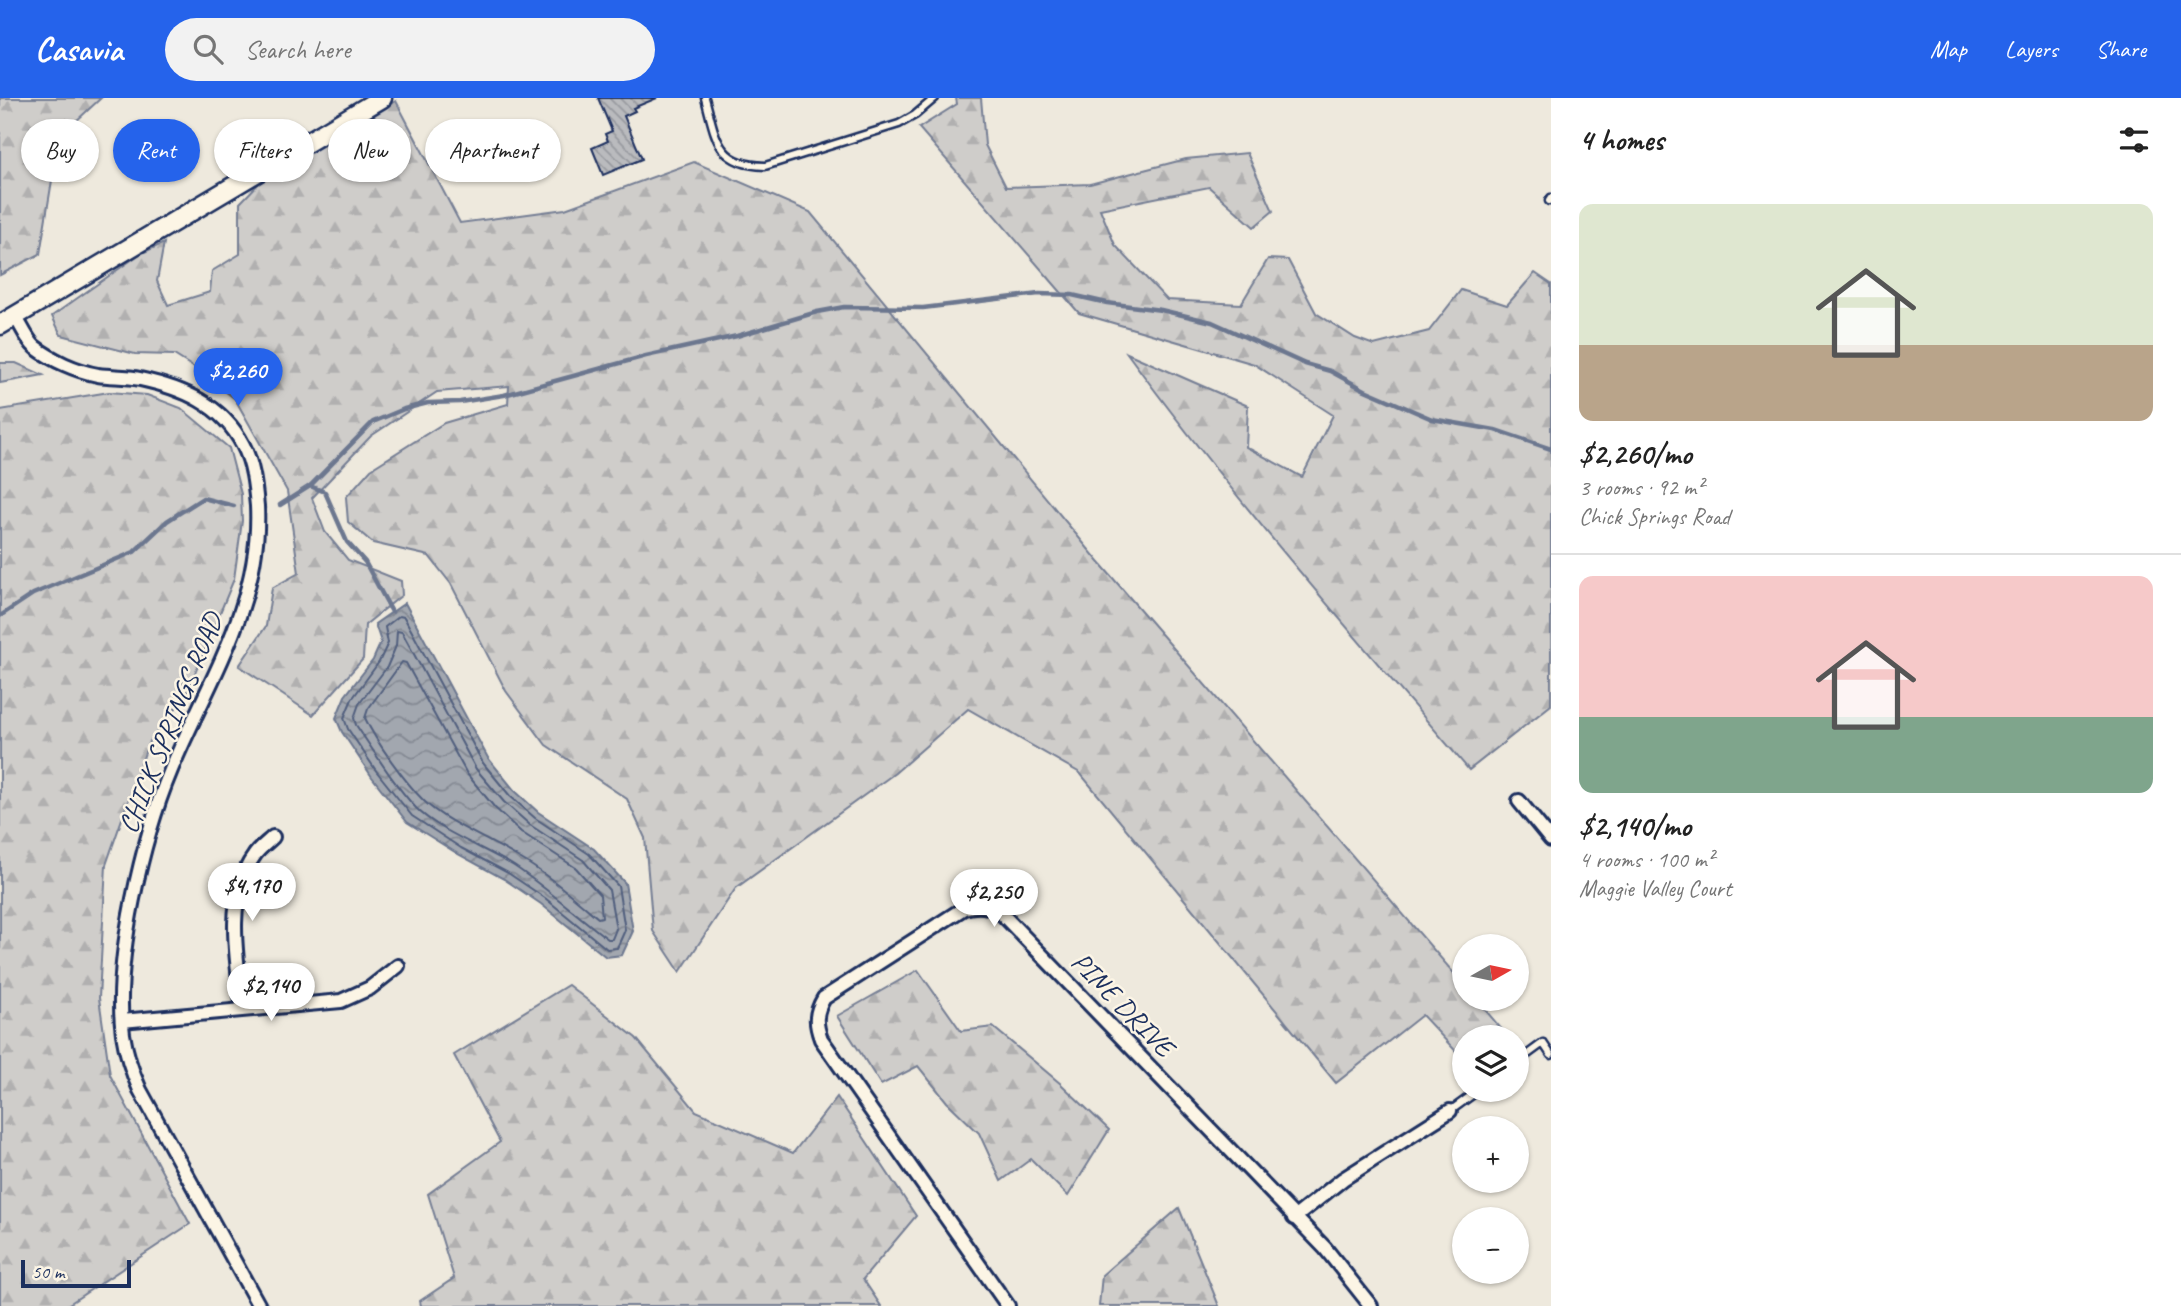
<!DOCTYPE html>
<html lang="en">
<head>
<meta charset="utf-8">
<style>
	body { margin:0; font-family:Caveat,sans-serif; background:#f2f2f2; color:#222; height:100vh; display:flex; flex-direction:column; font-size:26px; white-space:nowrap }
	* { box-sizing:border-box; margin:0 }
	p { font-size:23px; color:#767676 }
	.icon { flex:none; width:38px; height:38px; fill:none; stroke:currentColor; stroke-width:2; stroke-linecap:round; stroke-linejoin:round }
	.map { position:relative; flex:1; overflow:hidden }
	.drawer { display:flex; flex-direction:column; background:#fff; width:630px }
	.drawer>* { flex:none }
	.top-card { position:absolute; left:21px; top:21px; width:665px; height:63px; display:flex; gap:14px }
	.needle { width:46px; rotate:81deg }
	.tools { position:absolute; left:1452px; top:836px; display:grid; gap:14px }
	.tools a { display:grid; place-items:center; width:77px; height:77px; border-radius:50%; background:#fff; box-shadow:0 2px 5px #0004; font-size:35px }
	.scale { position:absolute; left:21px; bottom:18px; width:110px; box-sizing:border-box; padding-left:7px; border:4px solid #1b2f5e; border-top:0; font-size:19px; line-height:24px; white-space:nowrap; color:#1b2f5e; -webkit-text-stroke:5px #fcf5e5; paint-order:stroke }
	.price { position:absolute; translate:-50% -60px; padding:0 16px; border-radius:24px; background:#fff; color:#222; font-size:23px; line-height:46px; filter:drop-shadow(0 2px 4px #0008) }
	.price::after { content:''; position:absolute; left:50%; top:42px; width:21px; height:16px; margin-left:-10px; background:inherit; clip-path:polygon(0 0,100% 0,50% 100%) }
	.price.selected { background:#2563eb; color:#fff }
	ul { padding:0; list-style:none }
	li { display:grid; align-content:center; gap:14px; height:371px; padding:0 28px }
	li+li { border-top:2px solid #e0e0e0 }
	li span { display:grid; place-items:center; height:217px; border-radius:14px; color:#555 }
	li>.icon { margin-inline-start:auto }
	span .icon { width:126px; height:126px; fill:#fffc; stroke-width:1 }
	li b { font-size:30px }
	h2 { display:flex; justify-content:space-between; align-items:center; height:84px; padding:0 28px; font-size:30px }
	.chip { padding:0 24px; border-radius:32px; background:#fff; box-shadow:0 2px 5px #0004; font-size:24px; line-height:63px }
	.chip.selected { background:#2563eb; color:#fff }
	header { display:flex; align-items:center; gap:42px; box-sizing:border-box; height:98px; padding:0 35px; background:#2563eb; color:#fff }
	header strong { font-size:33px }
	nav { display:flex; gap:38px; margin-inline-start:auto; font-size:24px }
	.search { width:490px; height:63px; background:#f2f2f2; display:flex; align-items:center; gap:18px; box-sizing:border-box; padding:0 24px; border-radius:38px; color:#767676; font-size:26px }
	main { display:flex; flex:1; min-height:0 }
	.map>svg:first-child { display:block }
	.forest { fill:url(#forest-firs); stroke:#757e94; stroke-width:2 }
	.water { fill:url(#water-waves); stroke:#6c778f; stroke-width:2 }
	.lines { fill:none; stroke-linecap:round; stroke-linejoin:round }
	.shore { stroke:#515f7e; stroke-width:2 }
	.stream { stroke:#6c778f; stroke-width:4.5 }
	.building { fill:url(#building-back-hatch); stroke:#1b2f5e; stroke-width:2 }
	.lane-casing { stroke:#1b2f5e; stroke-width:11 }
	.street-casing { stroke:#1b2f5e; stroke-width:18 }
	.secondary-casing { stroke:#1b2f5e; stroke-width:23 }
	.lane { stroke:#fcf5e5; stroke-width:6 }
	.street { stroke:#fcf5e5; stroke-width:12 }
	.secondary { stroke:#fcf5e5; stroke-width:18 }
	.labels { text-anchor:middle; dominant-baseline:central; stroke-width:5; stroke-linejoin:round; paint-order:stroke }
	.street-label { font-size:28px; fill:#1b2f5e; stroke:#fcf5e5 }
</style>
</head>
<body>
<header>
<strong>Casavia</strong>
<div class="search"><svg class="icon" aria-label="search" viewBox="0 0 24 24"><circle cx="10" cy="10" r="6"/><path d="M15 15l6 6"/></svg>Search here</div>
<nav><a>Map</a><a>Layers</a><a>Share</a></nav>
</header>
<main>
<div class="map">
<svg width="1551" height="1208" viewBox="0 0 1551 1208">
	<defs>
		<pattern id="forest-firs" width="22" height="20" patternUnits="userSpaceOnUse" patternTransform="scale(1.75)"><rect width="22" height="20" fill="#cfcdca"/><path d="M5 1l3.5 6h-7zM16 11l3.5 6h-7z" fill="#b1b0b0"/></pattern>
		<pattern id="water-waves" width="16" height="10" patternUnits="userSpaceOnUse" patternTransform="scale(1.75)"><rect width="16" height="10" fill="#a2a7af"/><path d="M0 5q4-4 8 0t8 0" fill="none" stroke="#838892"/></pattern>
		<pattern id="building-back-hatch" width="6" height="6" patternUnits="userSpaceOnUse" patternTransform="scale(1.75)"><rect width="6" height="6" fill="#babbbe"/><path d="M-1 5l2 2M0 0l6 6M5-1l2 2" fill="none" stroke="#96989e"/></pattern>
	</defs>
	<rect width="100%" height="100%" fill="#eee9dd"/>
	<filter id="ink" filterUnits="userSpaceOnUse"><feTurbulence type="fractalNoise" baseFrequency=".0143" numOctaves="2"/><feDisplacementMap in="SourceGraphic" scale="14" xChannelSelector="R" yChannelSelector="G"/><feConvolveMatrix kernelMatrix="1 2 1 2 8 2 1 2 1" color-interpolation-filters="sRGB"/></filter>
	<g filter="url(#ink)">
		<g class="forest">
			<path d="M0,0H101L59,39L40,156L0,177Z"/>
			<path d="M956,0H981L985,47L1006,89L1090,86L1186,61L1247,55L1273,113L1254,129L1209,89L1100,111L1115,147L1167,202L1241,206L1268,161L1288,162L1316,215L1355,240L1374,247L1429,233L1461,192L1507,207L1535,175L1551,186V607L1469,672C1352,535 1233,400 1127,255L1248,308L1246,349L1302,379L1333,317L1254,266L1079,215L919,30L957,6Z"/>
			<path d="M396,3L460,125L565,111L694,64L810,114L1099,464L1465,888V901H1476L1509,940H1465V963L1422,917L1336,985L1080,675L968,611L895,675L736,790L680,874L653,833L645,740L627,701L546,647L506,593L451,486L429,458L373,445L348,424L346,399L371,371L444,325L508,306L509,288L437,294L371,338L312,400L325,434L348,462L401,483L402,497L365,527L363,561L313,617L239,568L266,528L272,490L299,475L287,393L235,301L201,274L174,257L135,256L61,237L52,218L140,156L164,145L157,183L168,207L210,194L212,173L240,156V105L264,80Z"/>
			<path d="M0,265H16L43,277L0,285Z"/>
			<path d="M109,294L147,297L181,310L229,350L241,396L242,423L234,481L186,597L148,646L106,767L99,900L110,977L190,1126L66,1208H0V312Z"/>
			<path d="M918,872L961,933L993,929L1061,986L1109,1032L1068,1098L1031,1061L1001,1083L979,1035L947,1004L918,968L881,987L837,918Z"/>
			<path d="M568,887L636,940L696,1013L793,1055L837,999L916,1118L863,1181L881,1208H421L420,1203L454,1180L428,1096L500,1044L454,957Z"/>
			<path d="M1179,1110L1219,1208H1099L1102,1177Z"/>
		</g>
		<path class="water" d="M405,505L488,660L514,692L538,714L594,751L625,785L633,833L622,857L606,859L541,806L504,781L458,756L407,724L372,679L342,634L336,620L345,598L373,562L381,544L375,526Z"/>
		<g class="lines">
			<g class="shore">
				<path d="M399,518L404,519L483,665L510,698L535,720L589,756L618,788L625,832L617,850L607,851L545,800L508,775L461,750L412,718L377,674L348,631L344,620L352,601L379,564L388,545L385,529Z"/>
				<path d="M397,533L402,534L476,671L504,704L530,727L583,762L609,792L616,831L612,841H608C576,817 547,790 514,768C486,751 437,732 416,710C393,685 375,655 356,627L354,620L359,606L387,569L396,548Z"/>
				<path d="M402,564L406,565L467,676L495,710L521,734L576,770L600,797L602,819L598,820C572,798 546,775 516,758C490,742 445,724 424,703C405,684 376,644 365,620L368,611Z"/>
			</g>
			<g class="stream">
				<path d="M310,388L325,394L347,444L365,464L392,514"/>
				<path d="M280,407L310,388L373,324L404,311L428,305L460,304L504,297L646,258L737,238L817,214L844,209L923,210L1039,196L1072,197L1107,205L1161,212L1212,224L1305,266L1330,273L1365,292L1432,321L1495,332L1551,351"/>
				<path d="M0,518L33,496L134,454L167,423L203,400L234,408"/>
			</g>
		</g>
		<g class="building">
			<path d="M598,0H657L633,10L635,13L624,18L642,61L603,77L592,50L608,43L605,36L612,33Z"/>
			<path d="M505,31L517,33L516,41L535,42L532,69L471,62L474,36L504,40Z"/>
		</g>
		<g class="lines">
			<defs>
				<g id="lane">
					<path d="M705,0C716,39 716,67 765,68L899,26L915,17L935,0"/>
					<path d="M1549,103L1551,100"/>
					<path d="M1517,964L1543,945L1551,957"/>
					<path d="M1450,1013L1479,992"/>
				</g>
				<g id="street">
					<path d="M15,218C21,227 27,242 35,249C52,262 76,273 98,277C111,279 126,278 140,281C182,290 222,306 243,347C253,366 255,387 257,408C262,505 206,587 171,672C143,739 113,864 123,936C126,956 132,974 140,992L259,1208"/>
					<path d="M1519,703L1551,742"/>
					<path d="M243,911C237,865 224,799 254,758C258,751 267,745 273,739"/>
					<path d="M122,923L341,903L370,890L398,868"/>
					<path d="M1294,1120L1343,1081L1450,1013"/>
					<path d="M1008,1208L821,941C815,925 815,915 824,900L964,810C979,806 989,807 1002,816L1325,1150L1371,1208"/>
				</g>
				<path id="secondary" d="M0,227L382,0"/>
			</defs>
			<use href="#lane" class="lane-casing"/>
			<use href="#street" class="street-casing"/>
			<use href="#secondary" class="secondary-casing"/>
			<use href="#lane" class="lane"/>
			<use href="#street" class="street"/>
			<use href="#secondary" class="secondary"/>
		</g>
	</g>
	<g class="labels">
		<g class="street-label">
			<text transform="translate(170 625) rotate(-68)">CHICK SPRINGS ROAD</text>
			<text transform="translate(1123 906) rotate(46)">PINE DRIVE</text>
		</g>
	</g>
</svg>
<div class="tools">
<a><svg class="needle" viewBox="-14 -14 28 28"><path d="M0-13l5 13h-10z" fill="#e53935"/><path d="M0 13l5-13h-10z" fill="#767676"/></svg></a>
<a><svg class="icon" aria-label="layers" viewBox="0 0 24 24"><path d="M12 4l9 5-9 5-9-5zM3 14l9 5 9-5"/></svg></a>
<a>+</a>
<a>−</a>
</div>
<div class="scale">50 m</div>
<b class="price selected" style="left:238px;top:310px">$2,260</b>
<b class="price" style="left:252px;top:825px">$4,170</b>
<b class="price" style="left:994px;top:831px">$2,250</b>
<b class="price" style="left:271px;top:925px">$2,140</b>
<div class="top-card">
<a class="chip">Buy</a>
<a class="chip selected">Rent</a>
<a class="chip">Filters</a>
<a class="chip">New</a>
<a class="chip">Apartment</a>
</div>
</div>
<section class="drawer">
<h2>4 homes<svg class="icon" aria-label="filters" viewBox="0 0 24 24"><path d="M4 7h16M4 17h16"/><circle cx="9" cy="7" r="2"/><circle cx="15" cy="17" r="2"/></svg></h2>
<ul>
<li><span style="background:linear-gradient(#dfe7d0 65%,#b9a48a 0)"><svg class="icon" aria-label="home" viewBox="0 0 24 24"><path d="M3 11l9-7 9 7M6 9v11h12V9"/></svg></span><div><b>$2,260/mo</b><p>3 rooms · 92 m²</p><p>Chick Springs Road</p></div></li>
<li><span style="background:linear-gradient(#f6c9c9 65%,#7fa58c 0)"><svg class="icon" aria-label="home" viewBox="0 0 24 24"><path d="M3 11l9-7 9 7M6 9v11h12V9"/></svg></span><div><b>$2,140/mo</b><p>4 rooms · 100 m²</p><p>Maggie Valley Court</p></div></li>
</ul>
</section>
</main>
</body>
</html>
